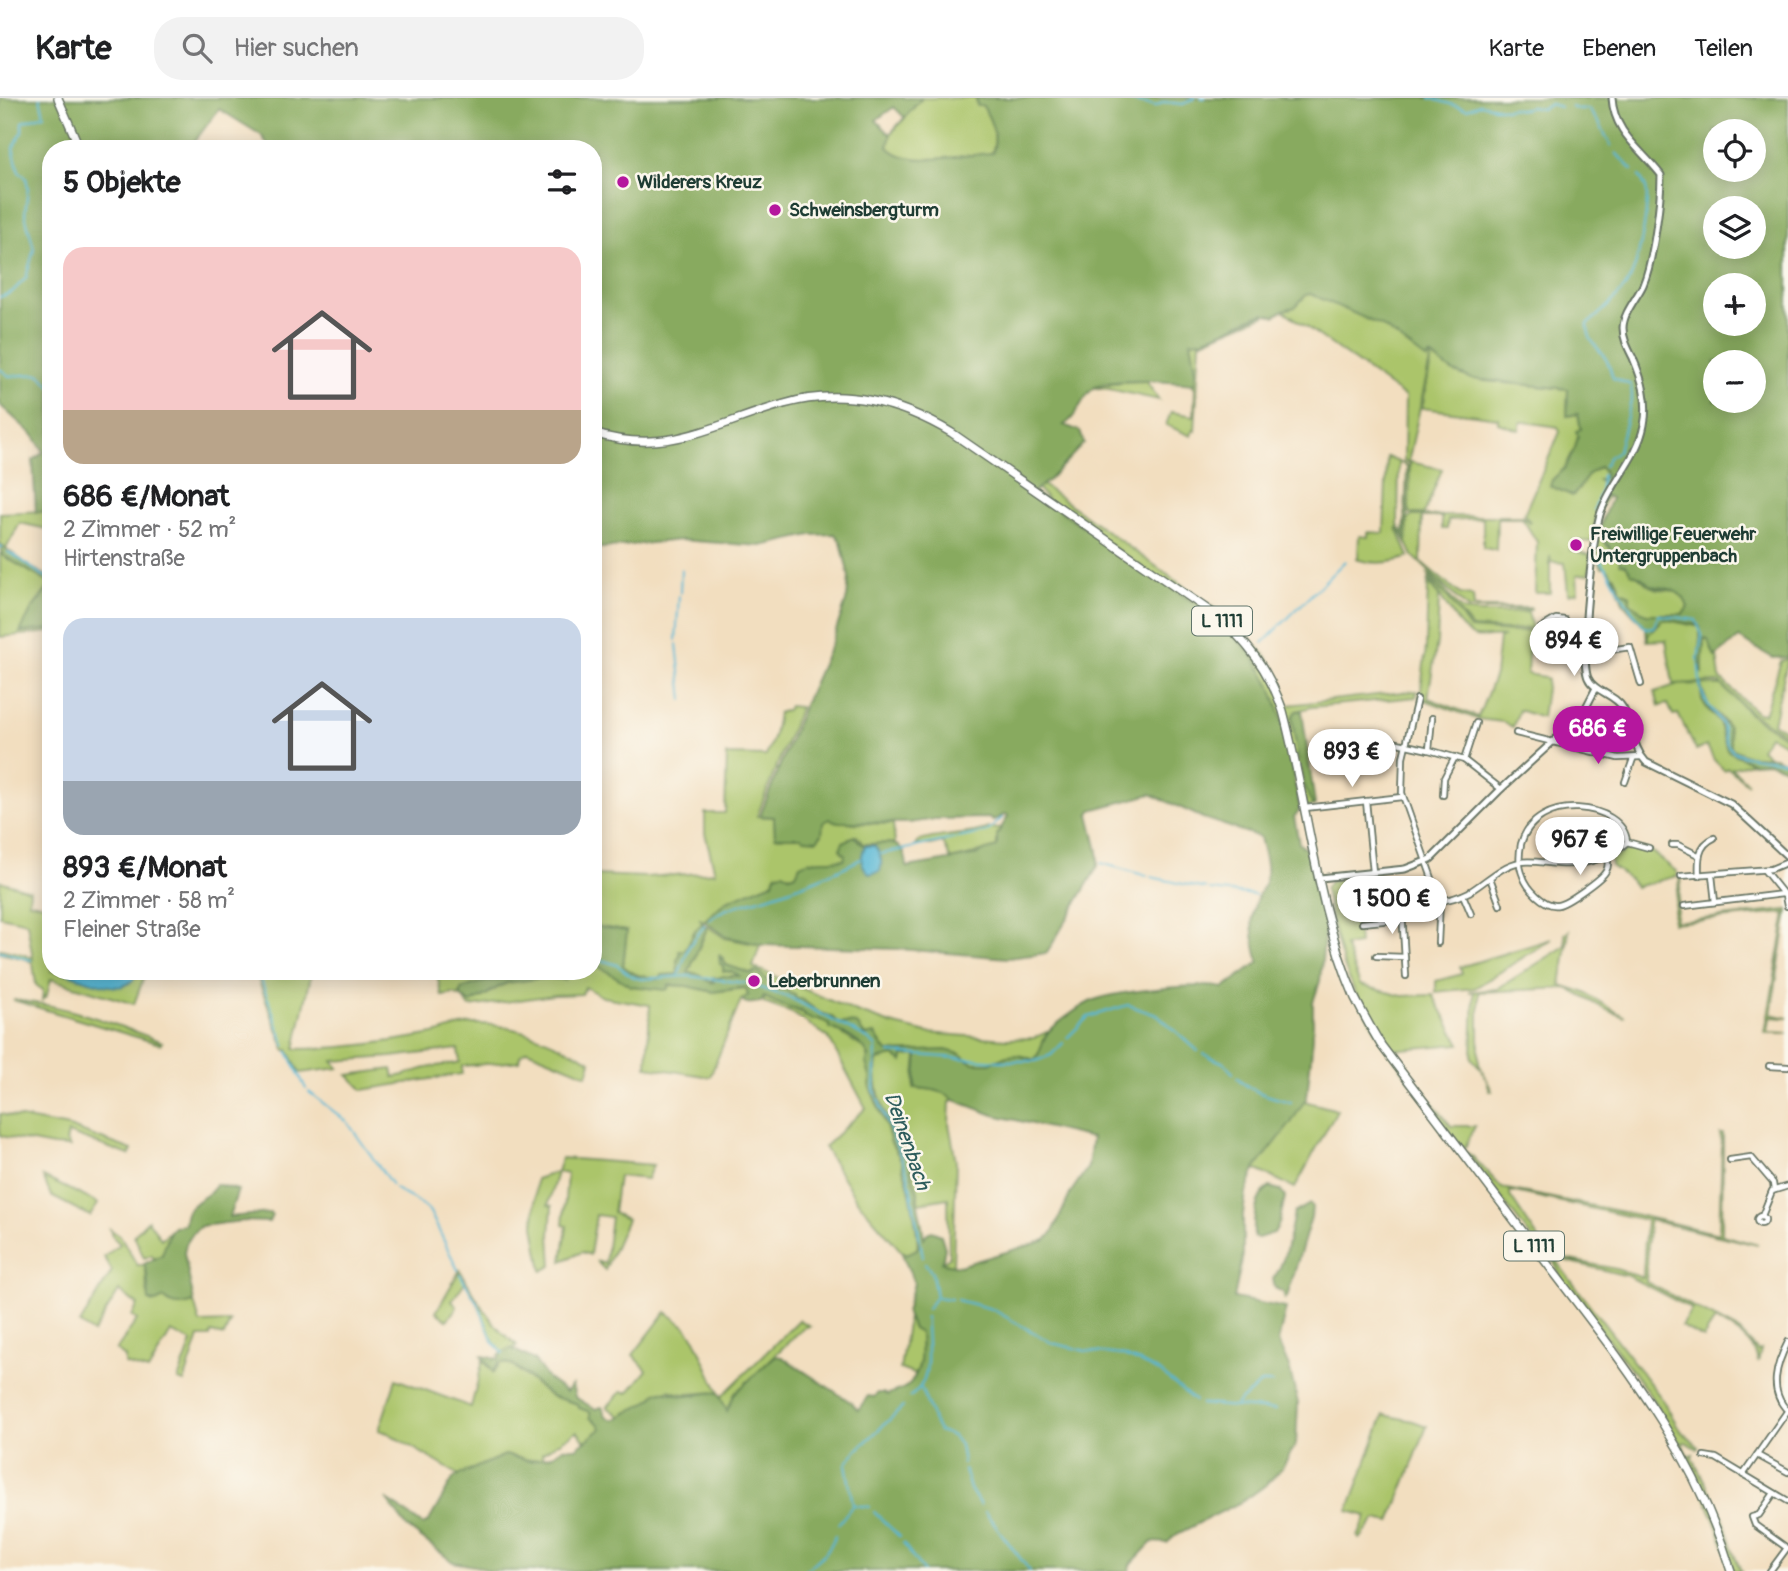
<!DOCTYPE html>
<html lang="de">
<head>
<meta charset="utf-8">
<style>
	body { margin:0; font-family:Pangolin,sans-serif; background:#f2f2f2; color:#202124; height:100vh; display:flex; flex-direction:column; font-size:26px; white-space:nowrap }
	* { box-sizing:border-box; margin:0 }
	p { font-size:23px; color:#757577 }
	.icon { flex:none; width:38px; height:38px; fill:none; stroke:currentColor; stroke-width:2; stroke-linecap:round; stroke-linejoin:round }
	.map { position:relative; flex:1; overflow:hidden }
	.drawer { position:absolute; left:42px; top:42px; width:560px; height:840px; display:flex; flex-direction:column; background:#fff; border-radius:28px; box-shadow:0 4px 18px #0003 }
	.drawer>* { flex:none }
	.buttons { position:absolute; left:1703px; top:21px; display:grid; gap:14px }
	.buttons a { display:grid; place-items:center; width:63px; height:63px; border-radius:50%; background:#fff; box-shadow:0 4px 18px #0003; font-size:35px }
	.price { position:absolute; translate:-50% -60px; padding:0 16px; border-radius:24px; background:#fff; color:#222; font-size:23px; line-height:46px; filter:drop-shadow(0 2px 4px #0008) }
	.price::after { content:''; position:absolute; left:50%; top:42px; width:21px; height:16px; margin-left:-10px; background:inherit; clip-path:polygon(0 0,100% 0,50% 100%) }
	.price.on { background:#b5179e; color:#fff }
	ul { padding:0; list-style:none }
	li { display:grid; align-content:center; gap:14px; height:371px; padding:0 21px }
	li span { display:grid; place-items:center; height:217px; border-radius:21px; color:#555 }
	li>.icon { margin-inline-start:auto }
	span .icon { width:126px; height:126px; fill:#fffc; stroke-width:1 }
	li b { font-size:30px }
	h2 { display:flex; justify-content:space-between; align-items:center; height:84px; padding:0 21px; font-size:30px }
	header { display:flex; align-items:center; gap:42px; box-sizing:border-box; height:98px; padding:0 35px; background:#fff; border-bottom:2px solid #e0e0e0 }
	header strong { font-size:33px }
	nav { display:flex; gap:38px; margin-inline-start:auto; font-size:24px }
	.search { width:490px; height:63px; background:#f2f2f2; display:flex; align-items:center; gap:18px; box-sizing:border-box; padding:0 24px; border-radius:28px; color:#757577; font-size:26px }
	.map>svg:first-child { display:block }
	.green { fill:#abc56b; stroke:#658150; stroke-width:2; fill-rule:evenodd }
	.forest { fill:#88aa5f; stroke:#54744a; stroke-width:2; fill-rule:evenodd }
	.water { fill:#57b7d5; stroke:#3b7a84; stroke-width:2 }
	.lines { fill:none; stroke-linecap:round; stroke-linejoin:round }
	.stream { stroke:#57b7d5; stroke-width:2 }
	.minor-casing { stroke:#697565; stroke-width:8 }
	.tertiary-casing { stroke:#697565; stroke-width:9 }
	.primary-casing { stroke:#697565; stroke-width:10 }
	.minor { stroke:#fff; stroke-width:4.5 }
	.tertiary { stroke:#fff; stroke-width:5 }
	.primary { stroke:#fff; stroke-width:7 }
	.poi-dot { fill:#b5179e; stroke:#fbf7ec; stroke-width:2.5 }
	.labels { text-anchor:middle; dominant-baseline:central; stroke-width:5; stroke-linejoin:round; paint-order:stroke }
	.shield { fill:#fbf7ec; stroke:#61756b; stroke-width:2 }
	.shield-label { font-size:18px; font-weight:bold; fill:#1f3d34 }
	.poi-label { font-size:19px; font-weight:bold; fill:#1f3d34; stroke:#fbf7ec; text-anchor:start }
	.water-label { font-size:21px; font-style:italic; fill:#2d5c5c; stroke:#fbf7ec }
</style>
</head>
<body>
<header>
<strong>Karte</strong>
<div class="search"><svg class="icon" aria-label="search" viewBox="0 0 24 24"><circle cx="10" cy="10" r="6"/><path d="M15 15l6 6"/></svg>Hier suchen</div>
<nav><a>Karte</a><a>Ebenen</a><a>Teilen</a></nav>
</header>
<div class="map">
<svg width="1788" height="1473" viewBox="0 0 1788 1473">
	<rect width="100%" height="100%" fill="#fbf7ec"/>
	<filter id="ink" filterUnits="userSpaceOnUse"><feTurbulence type="fractalNoise" baseFrequency=".0143" numOctaves="2"/><feDisplacementMap in="SourceGraphic" scale="14" xChannelSelector="R" yChannelSelector="G"/><feConvolveMatrix kernelMatrix="1 2 1 2 8 2 1 2 1" color-interpolation-filters="sRGB"/></filter>
	<filter id="wash" filterUnits="userSpaceOnUse"><feTurbulence type="fractalNoise" baseFrequency=".00686" numOctaves="4" result="noise"/><feDisplacementMap in="SourceGraphic" scale="28" xChannelSelector="R" yChannelSelector="G"/><feGaussianBlur stdDeviation="1.57" result="paint"/><feColorMatrix in="noise" values="0 0 0 0 0 0 0 0 0 0 0 0 0 0 0 0 0 1.4 0 .05"/><feComposite in="paint" operator="in"/></filter>
	<g filter="url(#wash)">
		<rect width="100%" height="100%" fill="#f2debf"/>
		<g class="green">
			<path d="M922,0H976L977,8L983,7C991,23 1000,39 991,56C963,56 909,72 888,49L891,35Z"/>
			<path d="M1311,195L1382,228L1427,261L1431,258L1408,365L1404,363L1405,299L1283,212L1292,210L1306,197Z"/>
			<path d="M1264,215L1267,216L1200,244L1195,333L1193,332L1191,338L1166,327L1171,314L1194,318L1195,290L1192,286H1194L1196,272L1191,243L1196,241L1200,243Z"/>
			<path d="M1432,259L1484,283L1568,291L1567,318L1578,316L1581,331L1575,350L1565,370L1552,382L1553,389L1573,398L1589,376L1599,369L1606,376L1601,384L1602,394L1607,398L1596,419L1592,444L1572,442L1570,452L1591,457L1589,476L1577,477L1578,494L1568,496L1565,465L1551,464L1550,458V495H1535L1537,444L1522,420H1497L1496,452L1483,450V420L1448,422L1447,431H1442V419H1422L1421,464L1460,496L1473,498L1474,510H1531V512L1468,511L1413,458L1407,445L1408,420L1412,418H1522L1531,425L1524,416L1560,334L1558,329L1525,324H1521L1519,332L1498,325V320L1422,310Z"/>
			<path d="M1146,283L1159,302L1109,291L1095,290L1122,284Z"/>
			<path d="M1387,359L1408,368L1406,444L1398,429L1397,430L1409,459C1393,465 1373,467 1356,461L1358,459L1359,438L1368,439V434L1384,435ZM1399,365H1403L1407,370L1404,438L1398,426Z"/>
			<path d="M1410,364L1442,371L1424,416H1409Z"/>
			<path d="M1043,385L1044,388L1235,525L1267,559L1288,607L1404,594L1417,593L1416,599L1312,609L1296,613L1313,708L1306,709L1300,683L1037,390Z"/>
			<path d="M46,413L51,414V432L20,425L6,451L0,446V415Z"/>
			<path d="M1599,436L1604,439L1606,447L1619,457L1620,464L1626,467L1631,475C1641,477 1642,484 1650,488C1666,496 1680,485 1688,509L1683,516H1646L1630,505V497L1621,493L1617,482L1605,469H1602C1596,458 1592,447 1599,436Z"/>
			<path d="M0,456L51,486L32,511L21,534L51,531V534L0,539Z"/>
			<path d="M1427,475C1442,484 1450,502 1461,511C1472,518 1513,514 1528,514L1532,530L1508,532L1472,530Z"/>
			<path d="M1429,481L1448,500L1470,531L1511,534L1538,532L1542,533L1541,537L1529,539L1527,576L1544,579L1547,582L1542,620L1519,612L1513,629L1503,624L1477,621L1420,600L1426,549L1428,485L1439,498L1437,544L1428,600L1478,619L1495,577L1499,540L1504,539C1495,537 1485,541 1475,539C1459,535 1442,496 1429,483Z"/>
			<path d="M1663,521L1700,529C1702,548 1695,558 1703,575L1702,561L1704,540L1708,542L1715,559L1717,558L1720,580L1757,615L1764,616L1781,563L1788,561L1773,625L1788,634V638L1751,615L1719,584L1673,586L1666,542L1647,543L1648,537Z"/>
			<path d="M1700,586L1705,607L1719,623L1727,652L1752,665L1732,670L1748,686L1728,670L1724,672L1714,662L1707,648L1696,652L1678,616L1673,617L1668,606L1659,608L1655,594L1675,587Z"/>
			<path d="M1701,586L1721,587L1752,618L1787,640L1785,646L1769,637L1761,651L1769,658L1751,659L1733,652C1728,644 1731,638 1728,630C1721,612 1702,613 1701,586Z"/>
			<path d="M789,608L800,609L757,718L774,719L775,738L829,721L853,725L893,726L895,745L863,746L857,738H854L843,752L846,757L844,761C829,764 815,763 800,767L797,776L791,778L777,775L773,784L726,803L704,823L699,820L703,825L701,826L685,852H681L677,866L679,876C657,882 640,882 623,868L627,833L593,828V777L646,779L715,774L705,735V715H725L727,657L766,658L774,638L778,615L787,612Z"/>
			<path d="M989,730L1001,731L997,737V749C982,754 968,758 951,762L943,744L931,747H916L917,744C941,735 966,739 989,730Z"/>
			<path d="M1633,749L1652,754L1677,774V778L1635,789L1629,781L1611,768V761Z"/>
			<path d="M1680,779H1682L1675,824L1788,812L1771,916L1788,920L1770,919L1768,934L1788,935H1765L1786,815L1672,825Z"/>
			<path d="M1347,780L1352,825H1357L1359,846L1345,848L1360,887L1402,898L1433,897L1460,946L1390,952L1451,1028H1475L1465,1050L1456,1043C1419,994 1379,946 1353,890C1339,859 1332,825 1325,791L1330,784Z"/>
			<path d="M0,783L30,792L29,804L51,807V873C81,873 118,905 141,873H180L144,879L134,906L51,881L47,897L42,902L43,892L36,887L33,865L26,861L0,855V851C13,854 25,855 33,861L27,824L0,818Z"/>
			<path d="M707,828L725,840L760,847L753,869L854,913L891,926L927,935L1007,941L1034,940L1049,933L1038,957L1034,962L1024,958L990,965H973L960,956L934,953L887,954L875,936L865,939L857,926L838,925L778,891L772,884L754,873L752,876L726,867L723,860L720,865L723,868V873L733,874L739,878H726L712,881V885L699,876L688,875C694,860 703,844 707,828Z"/>
			<path d="M1569,833L1561,887L1583,894L1625,919L1607,912L1567,890L1479,894V966L1492,993H1490L1484,975L1472,960L1474,894H1469L1497,891L1565,848V836Z"/>
			<path d="M1552,841L1475,890L1436,894V883L1462,876L1460,869Z"/>
			<path d="M593,865L631,888L668,891V887L687,888L714,894L746,890L748,898L741,902L710,979L647,969L650,907L603,899L585,889L582,896L554,897L470,909L465,903C480,906 491,891 505,886C519,881 552,878 565,882C560,880 555,876 550,875C536,873 470,885 460,894L461,899L454,896L442,898L436,873H593Z"/>
			<path d="M255,873H312L295,951C339,951 384,945 428,937C443,935 459,926 475,926C516,926 556,944 591,963L587,977L527,952L521,956L520,963L462,968V976L363,992L348,977L392,971L394,979C406,978 416,972 427,970C438,967 448,967 460,964L458,951L391,959L333,963L339,970L300,975L288,952H285Z"/>
			<path d="M764,899C781,906 798,911 812,922L819,921L865,951C870,959 871,979 870,989C878,1006 885,1023 890,1041C892,1048 897,1053 900,1060C907,1075 920,1135 917,1151L908,1156L901,1153L856,1101L824,1049L866,1010L828,939L792,915L764,905Z"/>
			<path d="M13,902C65,907 113,925 162,944L160,946Z"/>
			<path d="M917,957L914,990C928,991 944,991 954,1002L950,1004L949,1026L956,1063L953,1167L942,1164L949,1159V1155L948,1100L918,1105V1094L911,1072L914,1067L911,1058L902,1055L893,1031L890,1029C882,1007 873,985 877,962L894,958L901,963L902,958Z"/>
			<path d="M1304,1003L1337,1012L1295,1090L1255,1071Z"/>
			<path d="M0,1016L69,1029L132,1052L129,1057L68,1035L66,1044L70,1049L53,1048L0,1038Z"/>
			<path d="M1720,1036H1723L1722,1137L1758,1147L1649,1122L1646,1184L1738,1232L1758,1253L1761,1252L1758,1264C1755,1243 1734,1231 1715,1222L1703,1240L1681,1228L1692,1211L1628,1178L1563,1162L1556,1163L1662,1301L1680,1332L1699,1349L1698,1351L1686,1344L1682,1345L1688,1358L1693,1356L1692,1360L1723,1418L1733,1454L1741,1473H1734C1717,1429 1701,1385 1679,1344C1647,1286 1602,1235 1562,1182L1553,1162L1549,1163L1466,1054L1472,1058L1502,1090L1633,1116L1719,1136L1722,1048ZM1510,1093L1646,1122L1643,1180L1616,1171L1550,1158L1510,1098Z"/>
			<path d="M561,1060L653,1067L647,1081L618,1078L613,1115L627,1121L605,1172L596,1163L605,1166L611,1119L596,1117L590,1157L582,1154L562,1163L567,1128L563,1127L567,1076L557,1074L548,1107L552,1108L550,1137L552,1168L542,1173L534,1128L536,1081L557,1074Z"/>
			<path d="M43,1079L96,1104L98,1106L90,1118L51,1098Z"/>
			<path d="M148,1122L161,1141L170,1133L162,1157L154,1161L152,1157L144,1160L134,1137Z"/>
			<path d="M110,1131L121,1139L137,1167H145C148,1180 144,1195 152,1205L164,1200C173,1210 182,1207 194,1204L200,1225L230,1224L224,1238L211,1235L210,1239H199L184,1284L178,1282L192,1244L171,1234L148,1273L125,1266V1259L116,1252L137,1222L132,1218L138,1207L119,1193L93,1235L80,1226L112,1173L104,1159L120,1146L112,1138Z"/>
			<path d="M460,1172C475,1198 491,1228 517,1247L513,1251L511,1250L503,1255L493,1244L479,1208L465,1184L452,1203L457,1209L447,1222L436,1214Z"/>
			<path d="M666,1214L685,1228L695,1241L719,1295C700,1292 689,1301 669,1292L622,1319L607,1309L622,1293L628,1295L647,1272L633,1257Z"/>
			<path d="M908,1219L913,1231L920,1235L921,1260L916,1277L900,1271Z"/>
			<path d="M799,1222L810,1228L803,1230L736,1295L727,1313L725,1312L721,1299Z"/>
			<path d="M483,1262L493,1274L502,1264L513,1268L549,1297L578,1306L590,1314L591,1320L599,1326L602,1331L586,1344L577,1333L542,1355V1360L530,1362L505,1357L459,1377L388,1335L379,1332L396,1281L471,1309Z"/>
			<path d="M1384,1317L1413,1323L1427,1328L1390,1424L1376,1421L1360,1441L1358,1439L1367,1418L1348,1413Z"/>
		</g>
		<g class="forest">
			<path d="M0,0H922L891,35L888,49C908,71 964,56 992,55C999,39 991,23 983,8H977L976,0H1788V559L1773,560L1739,540L1715,559L1708,542L1704,540L1702,576C1696,558 1701,548 1700,529L1697,527L1663,521L1648,537L1647,543L1646,530L1624,506L1613,478H1615L1621,493L1630,497V505L1646,516H1683L1688,509C1682,491 1667,490 1651,488L1641,479L1631,475L1626,467L1620,466L1619,458C1607,451 1608,442 1599,436L1603,420L1611,400L1603,397L1602,385L1598,382L1605,379L1604,372L1599,369L1589,376L1573,398L1550,388L1552,382L1565,370L1575,350L1578,338L1576,333L1581,331L1578,316L1567,318L1568,291L1472,281L1452,273L1432,259L1429,258L1427,262L1382,228L1311,196L1306,197L1295,209L1283,212L1275,218L1264,215L1258,217L1203,242L1191,243L1196,272L1194,286C1174,284 1111,279 1095,289C1081,299 1078,319 1064,327L1080,333L1084,345L1049,382L1033,394L1213,518L1251,555L1270,586L1281,618L1300,711L1294,719L1299,745L1311,757L1325,831L1320,883L1313,904V939L1307,999L1291,1025L1255,1071L1246,1095L1243,1116V1157L1234,1200L1286,1210L1278,1244L1289,1269L1298,1305L1296,1346L1282,1370L1267,1386L1245,1402L1177,1436L1167,1445L1152,1444L1132,1465L1129,1473H489L479,1469L453,1464L407,1429L386,1401L423,1427L429,1423L454,1379L505,1357L530,1363L553,1357L563,1350H576L601,1331L599,1326L590,1320V1314L579,1310L578,1306C570,1303 559,1301 551,1298C534,1289 520,1262 499,1265L493,1274L482,1258L499,1261V1257L511,1250L534,1262L548,1281L566,1294L572,1287L575,1299L595,1311L602,1309L606,1318L613,1322C619,1320 622,1317 628,1314C638,1308 649,1307 656,1295C668,1291 673,1297 684,1298C696,1298 707,1293 719,1295L727,1313L735,1295L775,1258L782,1259L852,1305L858,1312L868,1298L874,1299L878,1295H884L887,1297C893,1293 902,1293 907,1288C923,1274 921,1254 920,1235L913,1231L906,1214L914,1185L901,1153L907,1156L917,1151L919,1147L911,1098L907,1081L903,1072L902,1063L890,1043L888,1032L870,989V979L866,965L869,958C862,944 844,934 829,930V926L819,921L813,922L804,918L805,916L800,912C788,912 776,904 764,899L761,904C754,904 747,908 742,902L748,898L746,890H738L714,894L687,888L668,887V891L665,892L631,888L593,865V828L627,833L623,868L638,879L644,877L649,880L659,881L662,877L678,876L677,862L680,857L679,853L685,852L695,832L703,825L707,831C699,845 695,861 688,875L699,876L711,885L714,884L712,881L714,879L717,881L723,878H739L733,874L723,873V868L720,866L719,856L726,867L752,876L757,873L778,891L785,890L789,895L795,897L796,901H801L820,915L831,918L838,925L857,926L865,938L874,936L887,954L946,952L960,956L973,965H990L1007,958L1018,957L1034,962C1042,954 1041,942 1049,933C1057,925 1083,906 1094,902C1115,894 1201,884 1223,890L1259,864C1253,843 1248,819 1258,798C1260,793 1264,789 1265,784C1269,769 1263,754 1260,739L1203,720L1151,696L1091,712L1089,716L1098,753V768L1047,855L1008,860L900,851L763,847L727,839L704,823L726,803L773,784L777,775L783,774L791,778L796,776L800,767C813,759 829,764 844,761L845,757L840,751L843,744L854,738L863,747C887,745 905,739 907,769L978,757C987,749 993,752 997,749V737L1008,718L1006,716L993,723L989,720L936,721L909,725L838,724L830,721L823,725L822,736L817,742L804,741L801,739H775L774,719L760,718L803,609L832,544L847,500L849,479L841,444L835,436L811,437L761,448L680,442L593,451V51H271L261,37L219,11L189,51H51V414H36L33,362L44,354L33,337L0,307ZM894,9L905,20L890,36L876,22ZM1715,33H1754V72H1715ZM1715,110H1754V149H1715ZM1715,187H1754V226H1715ZM1715,264H1754V303H1715ZM918,957L915,990C929,991 944,992 954,1002L994,1017L1092,1040L1088,1069L1071,1094L1053,1134L1046,1142L959,1168L942,1165L945,1150L941,1137L932,1133L927,1135L924,1140L917,1101L918,1094L911,1072L915,1059L902,1055C891,1027 869,994 877,962L894,958L903,964V958Z"/>
			<path d="M0,446L32,470L51,480V486L2,457Z"/>
			<path d="M51,487V531L20,534L32,511Z"/>
			<path d="M1700,586L1710,611L1728,629L1731,650L1748,658L1775,659L1788,665V671L1769,664L1752,665L1727,652L1719,623L1709,613L1702,602Z"/>
			<path d="M1296,613H1302L1315,707L1313,708C1301,686 1295,644 1292,619Z"/>
			<path d="M533,875H551L566,882L550,879L506,885L471,905L461,899V891L479,885Z"/>
			<path d="M216,1086L238,1092L229,1119L270,1115L272,1117L269,1124L242,1123L201,1128L193,1135L186,1146L184,1155L194,1204C182,1208 173,1209 164,1200L156,1204L149,1203L147,1176L144,1166L162,1157L170,1133L174,1129L185,1126C185,1100 211,1102 216,1086Z"/>
			<path d="M1270,1089L1280,1092L1285,1099L1279,1126L1274,1135L1258,1140L1254,1139C1253,1124 1255,1096 1270,1089Z"/>
			<path d="M1310,1106L1312,1108L1311,1119L1287,1199L1285,1201L1283,1194L1275,1190L1273,1181C1285,1167 1290,1134 1294,1115Z"/>
		</g>
		<g class="water">
			<path d="M865,748H875C880,755 883,762 880,773L870,776C860,767 860,760 865,748Z"/>
			<path d="M61,873H141C136,879 131,886 123,888C111,892 73,878 61,873Z"/>
		</g>
		<g class="lines">
			<g class="stream">
				<path d="M1114,0L1156,8L1164,4L1183,6L1195,0"/>
				<path d="M1201,0H1205"/>
				<path d="M1430,0L1467,11L1480,6L1505,11L1512,10L1521,12L1531,9L1541,11L1551,6L1560,9"/>
				<path d="M1571,9L1580,12L1588,11L1599,25L1611,48"/>
				<path d="M1616,55L1632,72"/>
				<path d="M0,199L12,194L26,180L34,151L25,116L28,90L26,79L19,74L13,50L22,34V24L44,17L40,0"/>
				<path d="M0,271L9,278L39,276L51,288"/>
				<path d="M1604,368L1610,358L1618,353L1632,299L1631,287L1613,280C1611,275 1610,268 1607,263C1599,248 1587,245 1588,226C1601,214 1615,203 1626,188C1638,171 1647,119 1647,97C1647,90 1644,84 1639,78"/>
				<path d="M1594,412L1600,395L1602,377"/>
				<path d="M0,448L2,449"/>
				<path d="M8,454C21,460 40,478 51,481"/>
				<path d="M1599,459L1632,513L1646,530L1654,529L1659,517L1696,522L1702,537L1698,560L1700,584"/>
				<path d="M680,495L681,471"/>
				<path d="M676,542L679,498"/>
				<path d="M1263,545L1345,463"/>
				<path d="M677,546L683,602"/>
				<path d="M1700,586C1702,603 1713,611 1721,625C1725,632 1723,644 1730,650C1740,662 1773,660 1788,664"/>
				<path d="M881,756L987,734L1002,720"/>
				<path d="M1101,765L1147,778"/>
				<path d="M1151,779L1206,791"/>
				<path d="M1210,792L1255,797"/>
				<path d="M709,822C728,806 748,806 770,798C802,788 832,776 861,761"/>
				<path d="M0,853L31,862"/>
				<path d="M593,859L617,867L633,879L641,881L688,878L745,885"/>
				<path d="M258,873L285,948"/>
				<path d="M678,878L689,848L705,827"/>
				<path d="M751,887L791,900L868,941L876,948L874,991L908,1077L923,1159"/>
				<path d="M1067,940L1088,919L1128,907L1159,918L1198,953"/>
				<path d="M288,954L306,991"/>
				<path d="M890,955L999,963H1036L1051,957L1063,945"/>
				<path d="M1204,956L1224,965L1233,975"/>
				<path d="M1237,979C1251,995 1272,999 1291,1004"/>
				<path d="M309,994L346,1023"/>
				<path d="M348,1025L392,1087"/>
				<path d="M395,1090C406,1100 421,1102 430,1114L458,1172"/>
				<path d="M925,1165L932,1175L936,1199L927,1211"/>
				<path d="M460,1176L479,1208L493,1244L503,1255"/>
				<path d="M936,1199L951,1201"/>
				<path d="M957,1202L992,1211L1052,1245L1086,1253L1121,1257L1142,1265L1161,1275L1195,1303"/>
				<path d="M921,1290L934,1324L939,1333L953,1338L960,1347L963,1365"/>
				<path d="M909,1299C936,1284 925,1244 926,1219"/>
				<path d="M1201,1306L1275,1312"/>
				<path d="M1236,1307L1261,1285H1272"/>
				<path d="M964,1371L970,1391L980,1407"/>
				<path d="M854,1407L870,1409"/>
				<path d="M874,1414L900,1439"/>
				<path d="M985,1414L1030,1473"/>
				<path d="M838,1426L853,1407L846,1366L857,1352L903,1309"/>
				<path d="M903,1445L923,1473"/>
				<path d="M804,1473C816,1464 831,1453 835,1437"/>
			</g>
		</g>
	</g>
	<g filter="url(#ink)">
		<g class="lines">
			<defs>
				<g id="minor">
					<path d="M1541,530L1556,521L1565,522L1576,548L1584,556L1630,549L1641,586"/>
					<path d="M1417,601L1403,659L1402,695L1440,803L1438,845"/>
					<path d="M1516,635L1618,660L1641,659"/>
					<path d="M1327,645L1384,642L1429,652L1464,662L1501,691"/>
					<path d="M1429,652L1432,620"/>
					<path d="M1464,662L1476,625"/>
					<path d="M1625,684L1633,661"/>
					<path d="M1443,697L1444,680L1455,659"/>
					<path d="M1366,703L1373,774"/>
					<path d="M1305,710L1402,699"/>
					<path d="M1627,744L1649,750"/>
					<path d="M1672,747H1678L1698,757"/>
					<path d="M1607,758C1608,763 1609,768 1606,773C1602,781 1566,806 1558,807C1544,809 1527,790 1523,778C1519,769 1519,756 1521,746C1535,693 1624,704 1627,744"/>
					<path d="M1764,772L1785,798L1787,808"/>
					<path d="M1712,777L1715,804"/>
					<path d="M1681,778L1771,771L1788,764"/>
					<path d="M1699,778C1698,762 1698,747 1714,740"/>
					<path d="M1490,780L1500,807"/>
					<path d="M1463,797L1471,816"/>
					<path d="M1367,800L1401,797L1406,878"/>
					<path d="M1401,807C1424,806 1450,804 1469,794C1486,784 1500,768 1520,764C1532,762 1545,765 1558,766C1582,768 1609,761 1627,744"/>
					<path d="M1684,808L1783,796"/>
					<path d="M1362,825L1403,821"/>
					<path d="M1376,858L1405,859"/>
					<path d="M1769,968L1788,969"/>
					<path d="M1730,1062L1751,1059L1773,1085L1774,1092"/>
					<circle cx="1761" cy="1122" r="4"/>
					<path d="M1762,1118L1772,1093L1788,1088"/>
					<path d="M1788,1244C1776,1267 1768,1293 1788,1313"/>
					<path d="M1757,1357L1788,1374"/>
					<path d="M1704,1358L1716,1360L1788,1403"/>
					<path d="M1743,1377L1788,1312"/>
					<path d="M1774,1395L1759,1417L1752,1419L1755,1427L1787,1450"/>
					<path d="M1770,1473L1787,1450"/>
				</g>
				<g id="tertiary">
					<path d="M1612,0C1614,35 1641,51 1661,77C1661,103 1653,164 1643,187C1637,200 1623,215 1623,230C1623,241 1628,250 1633,260C1642,281 1649,303 1644,327C1638,359 1614,381 1602,411C1592,434 1579,559 1588,580C1594,594 1615,596 1623,610C1633,627 1632,649 1646,664L1731,706L1788,759"/>
					<path d="M1320,780L1405,771L1431,761L1499,693L1582,617L1596,590"/>
				</g>
				<g id="primary">
					<path d="M58,0L80,51"/>
					<path d="M593,335C669,359 715,325 784,306C842,289 901,304 952,335L1214,516C1247,543 1269,572 1283,613C1308,707 1316,809 1355,900C1363,916 1372,932 1381,947C1438,1023 1495,1098 1552,1172C1626,1269 1695,1354 1731,1473"/>
				</g>
			</defs>
			<use href="#minor" class="minor-casing"/>
			<use href="#tertiary" class="tertiary-casing"/>
			<use href="#primary" class="primary-casing"/>
			<use href="#minor" class="minor"/>
			<use href="#tertiary" class="tertiary"/>
			<use href="#primary" class="primary"/>
		</g>
	</g>
	<g class="poi-dot">
		<circle cx="623" cy="84" r="7"/>
		<circle cx="775" cy="112" r="7"/>
		<circle cx="1576" cy="447" r="7"/>
		<circle cx="754" cy="883" r="7"/>
	</g>
	<g class="labels">
		<g class="shield">
			<rect x="1192" y="508.5" width="60" height="29" rx="5"/>
			<rect x="1504" y="1133.5" width="60" height="29" rx="5"/>
		</g>
		<g class="shield-label">
			<text x="1222" y="523">L 1111</text>
			<text x="1534" y="1148">L 1111</text>
		</g>
		<g class="poi-label">
			<text x="637" y="84">Wilderers Kreuz</text>
			<text x="789" y="112">Schweinsbergturm</text>
			<text x="1590" y="436">Freiwillige Feuerwehr<tspan x="1590" dy="22">Untergruppenbach</tspan></text>
			<text x="768" y="883">Leberbrunnen</text>
		</g>
		<g class="water-label">
			<text transform="translate(907 1043) rotate(71)">Deinenbach</text>
		</g>
	</g>
</svg>
<div class="buttons">
<a><svg class="icon" aria-label="locate" viewBox="0 0 24 24"><circle cx="12" cy="12" r="6"/><path d="M12 2v4M12 18v4M2 12h4M18 12h4"/></svg></a>
<a><svg class="icon" aria-label="layers" viewBox="0 0 24 24"><path d="M12 4l9 5-9 5-9-5zM3 14l9 5 9-5"/></svg></a>
<a>+</a>
<a>−</a>
</div>
<b class="price" style="left:1574px;top:580px">894 €</b>
<b class="price on" style="left:1598px;top:668px">686 €</b>
<b class="price" style="left:1352px;top:691px">893 €</b>
<b class="price" style="left:1580px;top:779px">967 €</b>
<b class="price" style="left:1392px;top:838px">1 500 €</b>
<section class="drawer">
<h2>5 Objekte<svg class="icon" aria-label="filters" viewBox="0 0 24 24"><path d="M4 7h16M4 17h16"/><circle cx="9" cy="7" r="2"/><circle cx="15" cy="17" r="2"/></svg></h2>
<ul>
<li><span style="background:linear-gradient(#f6c9c9 75%,#b9a48a 0)"><svg class="icon" aria-label="home" viewBox="0 0 24 24"><path d="M3 11l9-7 9 7M6 9v11h12V9"/></svg></span><div><b>686 €/Monat</b><p>2 Zimmer · 52 m²</p><p>Hirtenstraße</p></div></li>
<li><span style="background:linear-gradient(#c9d6e8 75%,#9aa5b1 0)"><svg class="icon" aria-label="home" viewBox="0 0 24 24"><path d="M3 11l9-7 9 7M6 9v11h12V9"/></svg></span><div><b>893 €/Monat</b><p>2 Zimmer · 58 m²</p><p>Fleiner Straße</p></div></li>
</ul>
</section>
</div>
</body>
</html>
